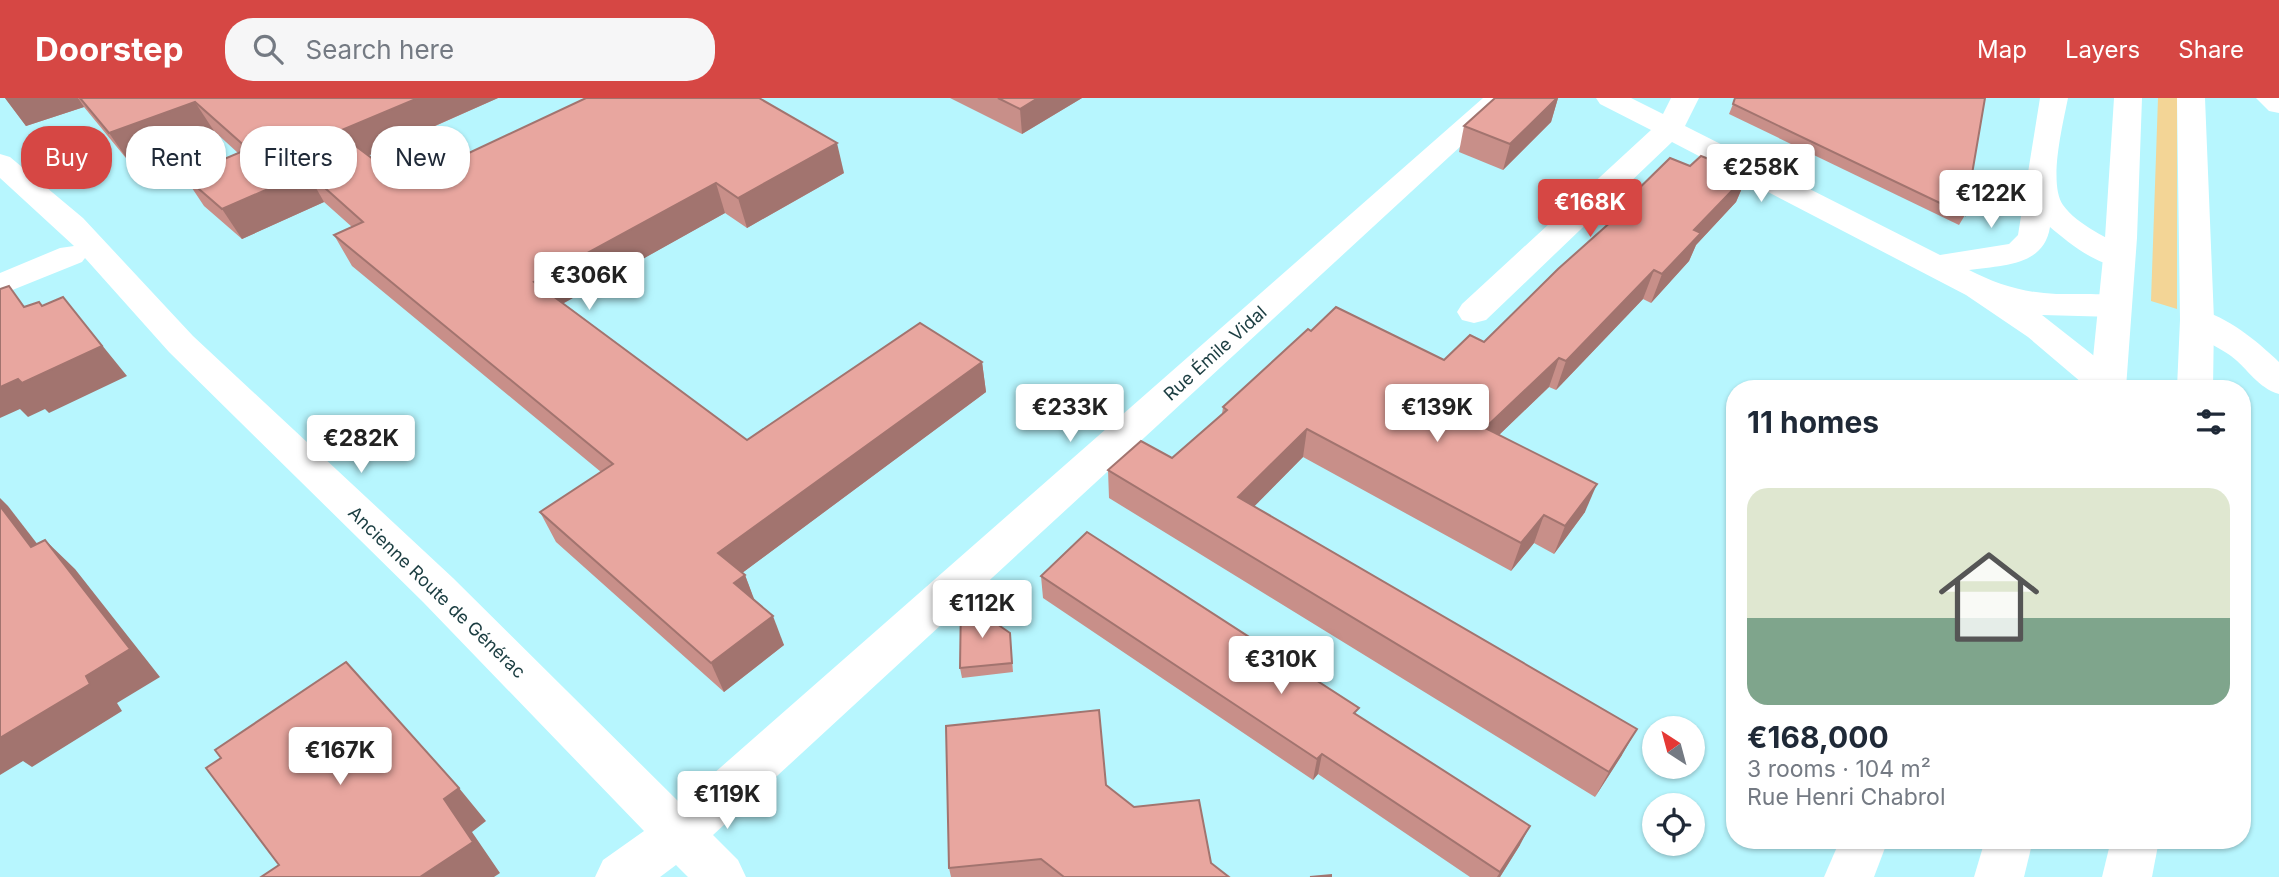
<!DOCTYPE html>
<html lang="en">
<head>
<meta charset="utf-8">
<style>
	body { margin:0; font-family:Inter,sans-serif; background:#f6f6f7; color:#1f2937; height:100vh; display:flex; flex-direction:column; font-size:26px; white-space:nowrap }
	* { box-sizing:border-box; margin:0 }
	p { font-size:23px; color:#747a83 }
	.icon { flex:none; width:38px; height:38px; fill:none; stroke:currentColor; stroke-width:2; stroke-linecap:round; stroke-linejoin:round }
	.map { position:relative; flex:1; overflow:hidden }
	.drawer { position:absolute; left:1726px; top:282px; width:525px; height:469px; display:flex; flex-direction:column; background:#fff; border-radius:28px; box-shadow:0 2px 5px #0004 }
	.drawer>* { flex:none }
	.top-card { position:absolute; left:21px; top:28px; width:665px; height:63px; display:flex; gap:14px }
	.needle { width:46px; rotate:324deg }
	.fabs { position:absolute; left:1642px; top:618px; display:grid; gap:14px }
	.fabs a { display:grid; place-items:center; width:63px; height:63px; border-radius:50%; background:#fff; box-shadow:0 2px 5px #0004; font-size:35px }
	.price { position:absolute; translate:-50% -60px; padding:0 16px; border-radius:7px; background:#fff; color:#222; font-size:23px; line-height:46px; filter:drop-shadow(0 2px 4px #0008) }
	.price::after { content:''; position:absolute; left:50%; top:42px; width:21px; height:16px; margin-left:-10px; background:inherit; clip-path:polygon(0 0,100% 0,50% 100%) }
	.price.current { background:#d64744; color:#fff }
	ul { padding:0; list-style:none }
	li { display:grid; align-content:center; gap:14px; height:371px; padding:0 21px }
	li+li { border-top:2px solid #e0e1e3 }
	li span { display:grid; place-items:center; height:217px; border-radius:21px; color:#555 }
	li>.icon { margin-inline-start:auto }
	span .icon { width:126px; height:126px; fill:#fffc; stroke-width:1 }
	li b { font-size:30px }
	h2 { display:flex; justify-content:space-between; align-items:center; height:84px; padding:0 21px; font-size:30px }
	.tag { padding:0 24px; border-radius:28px; background:#fff; box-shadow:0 2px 5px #0004; font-size:24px; line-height:63px }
	.tag.current { background:#d64744; color:#fff }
	header { display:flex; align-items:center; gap:42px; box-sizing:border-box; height:98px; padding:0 35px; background:#d64744; color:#fff }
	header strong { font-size:33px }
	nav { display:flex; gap:38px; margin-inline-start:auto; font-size:24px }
	.search { width:490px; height:63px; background:#f6f6f7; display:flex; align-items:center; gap:18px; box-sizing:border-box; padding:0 24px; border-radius:28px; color:#747a83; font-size:26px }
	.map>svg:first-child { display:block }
	.green { fill:#f3d596 }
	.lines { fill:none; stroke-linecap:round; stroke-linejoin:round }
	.minor { fill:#fff; fill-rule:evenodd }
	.major { fill:#fff; fill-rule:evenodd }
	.wall { fill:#c88f89 }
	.shaded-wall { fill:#a2746f }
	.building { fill:#e8a69f; stroke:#a2746f; stroke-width:2 }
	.labels { text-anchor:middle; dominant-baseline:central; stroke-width:5; stroke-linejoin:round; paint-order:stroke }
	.street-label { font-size:18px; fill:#1b3d41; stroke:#fff }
</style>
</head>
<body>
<header>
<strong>Doorstep</strong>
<div class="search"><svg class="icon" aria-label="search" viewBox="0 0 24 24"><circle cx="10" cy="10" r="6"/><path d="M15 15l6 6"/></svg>Search here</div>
<nav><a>Map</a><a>Layers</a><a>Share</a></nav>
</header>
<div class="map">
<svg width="2279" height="779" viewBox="0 0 2279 779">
	<rect width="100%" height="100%" fill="#b7f6fe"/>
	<path class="green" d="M2158,0H2177V211L2151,203Z"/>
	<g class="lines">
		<g class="minor">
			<path d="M1483,0H1513L713,737L738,762L746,779H688L676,767L660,779H595L603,762L644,733L423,504L169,254L85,160L82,164L0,197V175L60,150L74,148L0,80V56L10,59L83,120L193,238L453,480L680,705Z"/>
			<path d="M1596,0H1631L1663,16L1671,0H1699L1685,28L1940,157L2009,146L2018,137L2040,0H2068C2063,26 2048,85 2063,107C2078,128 2109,140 2130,153L2135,160L2130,167C2104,174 2070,146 2050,129C2044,169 2001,167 1969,172C1992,184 2018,193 2044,195C2071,198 2100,193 2127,200L2132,208L2127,216L2115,219L2042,217L2121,279L2126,288L2124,290H2088L2028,239L1966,197L1672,44L1486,222L1474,225L1462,222L1457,214L1462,206L1651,32L1600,6Z"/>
			<path d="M2256,0H2279V15L2269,13Z"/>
			<path d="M2197,211C2228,219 2256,242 2279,264V296C2258,290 2248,271 2231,258C2215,246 2191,239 2180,222L2185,214Z"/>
			<path d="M1840,742H1888L1874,779H1824Z"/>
		</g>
		<g class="major">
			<path d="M2114,0H2142L2137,140L2126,290H2090L2105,140Z"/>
			<path d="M2177,0H2205L2214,222L2213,290H2177L2180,222Z"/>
			<path d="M1985,742H2033L2024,779H1974Z"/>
			<path d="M2111,742H2159L2152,779H2102Z"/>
		</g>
	</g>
	<g class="wall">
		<path d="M5,0H498L368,58L405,85L844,75L747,130L725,115L563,205L747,342L982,264L986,294L742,475L745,477L754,502L784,547L724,594L556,444L540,414L601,374L352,168L334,137L352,129L324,104L242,141L204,108L184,78L238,55L214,33L130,65L84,9L26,28Z"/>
		<path d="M950,0H1082L1022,36Z"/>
		<path d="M1495,0H1558L1551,24L1503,72L1459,54L1464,28Z"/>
		<path d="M1733,6L1965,117L1959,127L1729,16Z"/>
		<path d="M1690,68L1748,76L1736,104L1696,147L1689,163L1651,205L1643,201L1556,292L1549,289L1499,337L1585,414L1554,456L1534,445L1511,473L1303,359L1254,408L1622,657L1595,699L1109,400L1108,372L1172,360L1222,316L1223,309L1311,233L1444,262L1484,244L1615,120L1618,111Z"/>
		<path d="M1041,478L1357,617L1520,747L1500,779H1470L1318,676L1313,682L1043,500Z"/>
		<path d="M1010,535L1013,574L962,580L960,570Z"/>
		<path d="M1106,687L1134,709L1229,779H951L949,770Z"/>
	</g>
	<g class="shaded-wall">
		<path d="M5,0H78L84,9L26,28Z"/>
		<path d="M418,0H498L353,64L337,34Z"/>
		<path d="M1038,0H1082L1022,36L1020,11Z"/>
		<path d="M1558,0L1551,24L1503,72L1510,46Z"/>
		<path d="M195,4L214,33L130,65L109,35Z"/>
		<path d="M837,45L844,75L747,130L738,100Z"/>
		<path d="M307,74L324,104L242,141L222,111Z"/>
		<path d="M1748,76L1736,104L1696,147L1689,163L1651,205L1662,176L1694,132Z"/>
		<path d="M716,85L725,115L548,214L534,184Z"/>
		<path d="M1654,172L1643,201L1556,292L1566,263Z"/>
		<path d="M63,199L127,278L49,315L45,311L28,319L20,311L0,320V286Z"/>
		<path d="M1559,260L1549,289L1477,358L1485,330Z"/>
		<path d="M982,264L986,294L730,484L718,455Z"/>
		<path d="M1307,331L1303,359L1236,427L1238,399Z"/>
		<path d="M1597,386L1585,414L1554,456L1565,428Z"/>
		<path d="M0,400L8,408L62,478L31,449L0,408Z"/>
		<path d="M1544,417L1534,445L1511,473L1521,445Z"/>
		<path d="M45,442L75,471L160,579L117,605L122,613L32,669L23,663L0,677V640L86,578Z"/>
		<path d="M745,477L756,506L734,485Z"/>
		<path d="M773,518L784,547L724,594L711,565Z"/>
		<path d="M1637,631L1622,657L1595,699L1609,674Z"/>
		<path d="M1322,656L1318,676L1313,682L1317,661Z"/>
		<path d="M459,690L486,723L472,734L500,775L494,779H420L444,701Z"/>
		<path d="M1530,728L1520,747L1500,779H1497Z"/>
	</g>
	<g class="building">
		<path d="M80,0H418L337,34L405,85L586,0H759L837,45L738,100L716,85L534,184L747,342L920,225L982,264L718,455L745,477L734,485L773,518L711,565L540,414L613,366L334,137L363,124L307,74L222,111L184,78L248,51L195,4L109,35Z"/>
		<path d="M998,0H1038L1020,11Z"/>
		<path d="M1495,0H1557L1510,46L1464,28Z"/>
		<path d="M1735,0H1985L1965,117L1733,6Z"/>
		<path d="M1701,58L1748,76L1694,132L1701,135L1662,176L1654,172L1566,263L1559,260L1485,330L1597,386L1565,428L1544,417L1521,445L1307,331L1238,399L1637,631L1609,674L1108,372L1141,343L1172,360L1227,312L1223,309L1308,231L1311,233L1336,209L1444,262L1470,237L1484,244L1558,171L1623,113L1618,111L1670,60L1690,68Z"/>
		<path d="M9,188L24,209L39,204L42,208L63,199L102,248L22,285L18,281L0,289V191Z"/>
		<path d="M0,408L31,449L45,442L130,551L86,578L90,586L0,640Z"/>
		<path d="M1087,434L1359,610L1354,615L1530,728L1500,774L1322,656L1317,661L1041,478Z"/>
		<path d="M961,501L1010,535L1012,565L960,570Z"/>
		<path d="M346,564L459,690L444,701L473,744L420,779H261L279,767L206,670L221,660L215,652Z"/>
		<path d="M1099,612L1106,687L1134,709L1199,702L1211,765L1229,779H1064L1041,761L949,770L946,628Z"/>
		<path d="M1331,777V779H1310Z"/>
	</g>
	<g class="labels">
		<g class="street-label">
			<text transform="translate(1215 255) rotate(-42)">Rue Émile Vidal</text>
			<text transform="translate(437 494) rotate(44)">Ancienne Route de Générac</text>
		</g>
	</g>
</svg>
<div class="fabs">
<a><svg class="needle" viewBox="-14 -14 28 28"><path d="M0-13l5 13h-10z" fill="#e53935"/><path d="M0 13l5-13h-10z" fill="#747a83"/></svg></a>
<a><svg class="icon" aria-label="locate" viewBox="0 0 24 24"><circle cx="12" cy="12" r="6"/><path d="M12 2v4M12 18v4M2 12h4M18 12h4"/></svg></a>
</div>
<b class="price" style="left:1761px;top:106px">€258K</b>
<b class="price" style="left:1991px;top:132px">€122K</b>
<b class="price current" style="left:1590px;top:141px">€168K</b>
<b class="price" style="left:589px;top:214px">€306K</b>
<b class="price" style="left:1070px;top:346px">€233K</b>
<b class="price" style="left:1437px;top:346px">€139K</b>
<b class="price" style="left:361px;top:377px">€282K</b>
<b class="price" style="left:982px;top:542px">€112K</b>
<b class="price" style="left:1281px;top:598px">€310K</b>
<b class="price" style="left:340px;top:689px">€167K</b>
<b class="price" style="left:727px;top:733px">€119K</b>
<div class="top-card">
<a class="tag current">Buy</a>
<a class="tag">Rent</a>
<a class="tag">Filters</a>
<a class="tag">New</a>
</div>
<section class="drawer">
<h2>11 homes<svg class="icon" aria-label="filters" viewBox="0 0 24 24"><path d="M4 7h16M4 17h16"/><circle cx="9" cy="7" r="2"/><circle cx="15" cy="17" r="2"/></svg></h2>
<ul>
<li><span style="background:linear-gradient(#dfe7d0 60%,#7fa58c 0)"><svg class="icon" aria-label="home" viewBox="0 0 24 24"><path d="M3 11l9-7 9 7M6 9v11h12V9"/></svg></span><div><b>€168,000</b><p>3 rooms · 104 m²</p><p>Rue Henri Chabrol</p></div></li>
</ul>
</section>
</div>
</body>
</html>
